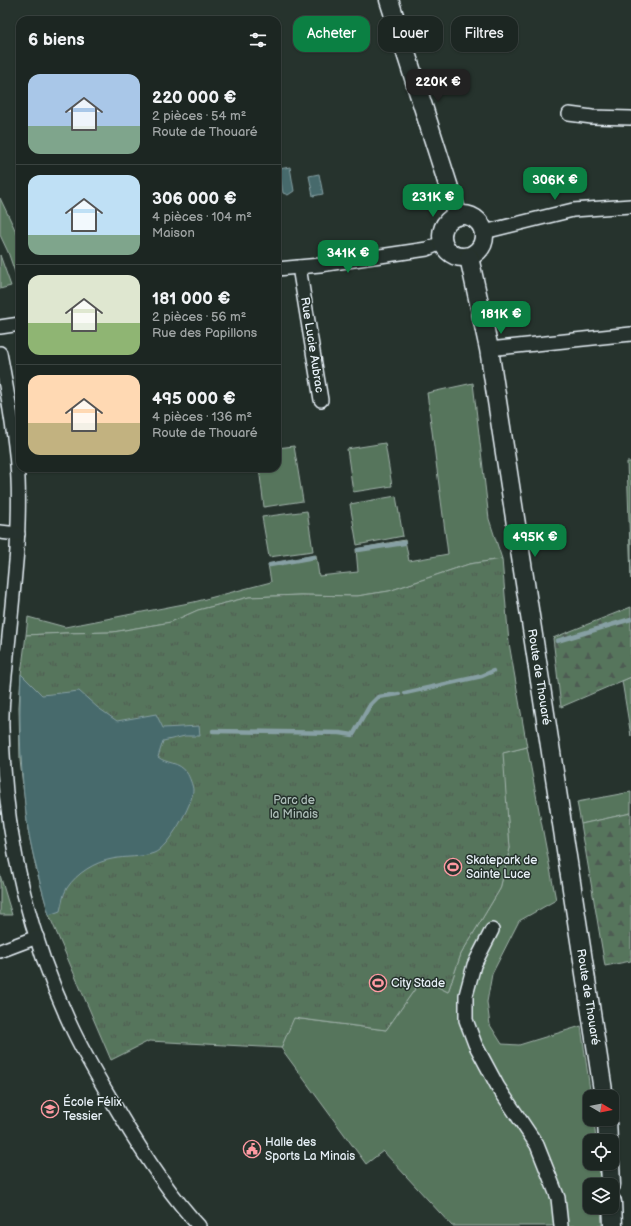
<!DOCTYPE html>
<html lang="fr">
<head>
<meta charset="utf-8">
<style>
	body { margin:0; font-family:"Balsamiq Sans",sans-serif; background:#29322f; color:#f1f3f6; height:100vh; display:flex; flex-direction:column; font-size:15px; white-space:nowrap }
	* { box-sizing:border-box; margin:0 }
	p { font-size:13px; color:#a0a5a5 }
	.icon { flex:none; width:22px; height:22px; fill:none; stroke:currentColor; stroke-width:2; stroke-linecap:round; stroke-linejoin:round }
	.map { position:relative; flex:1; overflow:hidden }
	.drawer { position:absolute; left:16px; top:16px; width:265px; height:456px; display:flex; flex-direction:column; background:#1c2622; border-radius:12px; box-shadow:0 1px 3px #0004,0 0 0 1px #3a4340 }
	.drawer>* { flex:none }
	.hud { position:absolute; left:293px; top:16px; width:278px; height:36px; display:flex; gap:8px }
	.needle { width:26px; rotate:100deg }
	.fabs { position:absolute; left:583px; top:1090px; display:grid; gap:8px }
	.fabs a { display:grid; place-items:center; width:36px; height:36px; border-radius:8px; background:#1c2622; box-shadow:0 1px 3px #0004,0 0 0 1px #3a4340; font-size:20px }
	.price { position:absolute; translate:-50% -34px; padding:0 9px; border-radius:8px; background:#0b8043; color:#fff; font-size:13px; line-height:26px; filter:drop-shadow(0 1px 2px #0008) }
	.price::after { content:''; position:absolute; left:50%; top:24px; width:12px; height:9px; margin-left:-6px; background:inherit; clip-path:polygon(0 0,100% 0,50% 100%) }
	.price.current { background:#222; color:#fff }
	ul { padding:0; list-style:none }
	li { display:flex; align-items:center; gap:12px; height:100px; padding:0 12px }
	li+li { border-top:1px solid #3a4340 }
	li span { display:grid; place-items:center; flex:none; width:112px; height:80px; border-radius:12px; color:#555 }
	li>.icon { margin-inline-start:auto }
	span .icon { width:48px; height:48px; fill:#fffc; stroke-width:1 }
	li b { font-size:17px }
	h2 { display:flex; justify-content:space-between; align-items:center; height:48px; padding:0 12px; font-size:17px }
	.chip { padding:0 14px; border-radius:12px; background:#1c2622; box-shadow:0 1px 3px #0004,0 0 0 1px #3a4340; font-size:14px; line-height:36px }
	.chip.current { background:#0b8043; color:#fff }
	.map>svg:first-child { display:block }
	.green { fill:#57745c; stroke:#a0b2aa }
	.forest { fill:url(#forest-firs); stroke:#a0b2aa }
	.park { fill:url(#park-tufts); stroke:#a0b2aa }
	.water { fill:#466a6c; stroke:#87a0a4 }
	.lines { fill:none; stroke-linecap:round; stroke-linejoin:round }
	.stream { stroke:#87a0a4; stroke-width:4.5 }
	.street-casing { stroke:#e8f1f8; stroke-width:16 }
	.secondary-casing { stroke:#e8f1f8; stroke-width:21 }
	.street { stroke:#26332d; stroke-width:13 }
	.secondary { stroke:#26332d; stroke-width:18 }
	.labels { text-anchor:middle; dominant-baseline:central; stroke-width:3; stroke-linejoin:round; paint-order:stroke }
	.street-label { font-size:12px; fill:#e8f1f8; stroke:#26332d }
	.park-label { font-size:12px; fill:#aebfba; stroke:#26332d }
	.poi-label { font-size:12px; fill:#e8f1f8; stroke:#26332d; text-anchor:start }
</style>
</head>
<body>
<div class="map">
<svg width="631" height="1226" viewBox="0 0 631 1226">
	<defs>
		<pattern id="forest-firs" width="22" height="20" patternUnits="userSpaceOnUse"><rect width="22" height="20" fill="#57745c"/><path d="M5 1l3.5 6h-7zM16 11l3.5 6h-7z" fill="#4e5c52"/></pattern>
		<pattern id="park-tufts" width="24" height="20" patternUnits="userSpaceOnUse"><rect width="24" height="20" fill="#57745c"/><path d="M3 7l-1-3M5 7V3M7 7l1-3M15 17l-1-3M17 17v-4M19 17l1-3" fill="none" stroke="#4e5c52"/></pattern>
	</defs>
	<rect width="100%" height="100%" fill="#26332d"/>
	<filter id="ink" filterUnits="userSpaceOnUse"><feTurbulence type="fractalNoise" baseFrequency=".025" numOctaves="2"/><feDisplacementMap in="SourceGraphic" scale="8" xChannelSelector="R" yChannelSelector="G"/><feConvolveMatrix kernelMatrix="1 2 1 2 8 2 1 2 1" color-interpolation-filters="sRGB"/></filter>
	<g filter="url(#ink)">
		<g class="green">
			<path d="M0,198L20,240V287L8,252L0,235Z"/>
			<path d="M0,255L11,286L0,289Z"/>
			<path d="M473,383L489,519L502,559L469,564L389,591L357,596L300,595L249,597L198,610L171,622L113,632L65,633L26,635L28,617L65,627L194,602L271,582L268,564L316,555L319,576L358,572L356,549L405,540L409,561L448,554L427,393Z"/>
			<path d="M385,443L392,486L353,492L347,449Z"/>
			<path d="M294,446L303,501L264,507L259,468H277V448Z"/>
			<path d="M627,462H631V579Z"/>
			<path d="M396,496L403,536L357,545L350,504Z"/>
			<path d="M307,511L313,551L269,557L262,517Z"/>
			<path d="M631,677V736L622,681Z"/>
			<path d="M527,747L556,900L519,921L492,974L487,1002L490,1025L502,1044L519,1045L581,1026L591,1097L590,1119H594L596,1141H590V1163H599L600,1185H590V1207H601L602,1226H452L383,1151L366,1164L281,1048L293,1018L386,1030L422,979L448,992L461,954L500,889L510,848L502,753Z"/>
			<path d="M631,792V813L581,824L577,802Z"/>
			<path d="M0,875L12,915H0Z"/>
		</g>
		<g class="forest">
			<path d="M631,607V677L561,707L553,638Z"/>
			<path d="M631,813V961L605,966L581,824Z"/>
		</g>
		<path class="park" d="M502,559L509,643L527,747L503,753L510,848L500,889L461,954L448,992L422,979L386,1030L294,1018L281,1048L149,1041L111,1060L49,915L36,868L28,830L20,760L19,707L21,674L26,635L65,633L113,632L171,622L198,610L249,597L300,595L357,596L389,591L469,564Z"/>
		<g class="water">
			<path d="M290,167L294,191L288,195L283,193L279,169Z"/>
			<path d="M319,174L323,194L313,196L309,176Z"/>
			<path d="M21,674L42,695L79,691L97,707L117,721L156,714L163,728L199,726L200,736H185L163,741L158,757C166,764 179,761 187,773C189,776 193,786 193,790C193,804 168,848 154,853C141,858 126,856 112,859C95,862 77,873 67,888C63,894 62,904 60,911L49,915C41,887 33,858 28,829C21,778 18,726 21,674Z"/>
		</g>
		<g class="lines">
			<g class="stream">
				<path d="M358,550L404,543"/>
				<path d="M270,565L314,557"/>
				<path d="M557,641L631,619"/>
				<path d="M405,693L482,676L493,671"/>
				<path d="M213,731L340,733L353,735L370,705L378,697L399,694"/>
			</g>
			<defs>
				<g id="street">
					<path d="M569,114L592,117L631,118"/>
					<path d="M484,232L573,210L631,206"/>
					<path d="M299,267L321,400"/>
					<path d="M277,269L320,265L427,249L443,242"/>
					<path d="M0,327L20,324"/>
					<path d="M489,349L631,334"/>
					<path d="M0,353C7,390 14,427 17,465C20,493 18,522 17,550C14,585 11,620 7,655C5,679 1,704 2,728C4,830 27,931 70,1024C84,1055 102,1084 119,1113C142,1152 168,1193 199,1226"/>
					<path d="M0,532L18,534"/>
					<path d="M492,930L474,965L466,995V1020L475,1044L498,1087L537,1145L558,1198L561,1226"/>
					<path d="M0,951L37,937"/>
				</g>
				<g id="secondary">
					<path d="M389,0L458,216"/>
					<circle cx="463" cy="236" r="21"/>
					<path d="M469,257L489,349L604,1097"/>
					<path d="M607,1119L608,1141"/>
					<path d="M610,1163L611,1185"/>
					<path d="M612,1202L613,1226"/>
				</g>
			</defs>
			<use href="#street" class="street-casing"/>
			<use href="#secondary" class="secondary-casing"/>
			<use href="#street" class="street"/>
			<use href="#secondary" class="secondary"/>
		</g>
	</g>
	<defs>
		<symbol id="stadium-ring" viewBox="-11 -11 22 22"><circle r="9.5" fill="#26332d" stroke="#ff9aa2" stroke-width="1.5"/><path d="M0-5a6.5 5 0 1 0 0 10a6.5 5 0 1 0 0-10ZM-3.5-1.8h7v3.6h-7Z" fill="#ff9aa2"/></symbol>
		<symbol id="school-ring" viewBox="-11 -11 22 22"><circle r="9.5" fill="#26332d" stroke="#ff9aa2" stroke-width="1.5"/><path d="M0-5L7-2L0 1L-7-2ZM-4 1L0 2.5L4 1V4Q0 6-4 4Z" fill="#ff9aa2"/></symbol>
		<symbol id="civic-ring" viewBox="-11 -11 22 22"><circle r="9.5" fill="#26332d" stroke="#ff9aa2" stroke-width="1.5"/><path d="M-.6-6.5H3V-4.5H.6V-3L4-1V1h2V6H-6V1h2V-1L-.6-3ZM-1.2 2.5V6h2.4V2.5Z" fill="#ff9aa2"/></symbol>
	</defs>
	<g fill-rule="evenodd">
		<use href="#stadium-ring" x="443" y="857" width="20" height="20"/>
		<use href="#stadium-ring" x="368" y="973" width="20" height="20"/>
		<use href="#school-ring" x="40" y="1099" width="20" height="20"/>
		<use href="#civic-ring" x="242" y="1139" width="20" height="20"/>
	</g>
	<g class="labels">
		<g class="street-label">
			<text transform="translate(312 345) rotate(81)">Rue Lucie Aubrac</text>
			<text transform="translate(539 677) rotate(81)">Route de Thouaré</text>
			<text transform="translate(588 997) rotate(81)">Route de Thouaré</text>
		</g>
		<g class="park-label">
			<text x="294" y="800">Parc de<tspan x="294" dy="14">la Minais</tspan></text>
		</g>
		<g class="poi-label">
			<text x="466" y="860">Skatepark de<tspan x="466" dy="14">Sainte Luce</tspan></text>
			<text x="391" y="983">City Stade</text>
			<text x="63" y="1102">École Félix<tspan x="63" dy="14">Tessier</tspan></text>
			<text x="265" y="1142">Halle des<tspan x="265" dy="14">Sports La Minais</tspan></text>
		</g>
	</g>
</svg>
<div class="fabs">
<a><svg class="needle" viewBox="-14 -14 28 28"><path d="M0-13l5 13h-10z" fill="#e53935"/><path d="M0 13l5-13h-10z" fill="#a0a5a5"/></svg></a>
<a><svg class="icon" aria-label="locate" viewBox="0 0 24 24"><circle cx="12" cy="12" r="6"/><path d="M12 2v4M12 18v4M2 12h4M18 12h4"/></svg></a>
<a><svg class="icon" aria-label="layers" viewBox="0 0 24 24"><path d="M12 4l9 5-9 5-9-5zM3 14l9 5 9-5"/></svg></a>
</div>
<b class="price current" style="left:438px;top:103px">220K €</b>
<b class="price" style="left:555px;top:201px">306K €</b>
<b class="price" style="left:433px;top:218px">231K €</b>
<b class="price" style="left:348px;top:274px">341K €</b>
<b class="price" style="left:501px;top:335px">181K €</b>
<b class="price" style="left:535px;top:558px">495K €</b>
<div class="hud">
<a class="chip current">Acheter</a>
<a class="chip">Louer</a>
<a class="chip">Filtres</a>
</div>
<section class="drawer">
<h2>6 biens<svg class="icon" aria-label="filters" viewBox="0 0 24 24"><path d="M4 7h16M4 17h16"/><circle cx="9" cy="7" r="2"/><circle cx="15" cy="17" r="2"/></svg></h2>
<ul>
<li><span style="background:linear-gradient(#a9c7e8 65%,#7fa58c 0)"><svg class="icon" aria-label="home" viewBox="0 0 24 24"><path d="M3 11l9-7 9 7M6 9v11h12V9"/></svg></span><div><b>220 000 €</b><p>2 pièces · 54 m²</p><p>Route de Thouaré</p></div></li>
<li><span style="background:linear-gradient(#bfe0f5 75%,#7fa58c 0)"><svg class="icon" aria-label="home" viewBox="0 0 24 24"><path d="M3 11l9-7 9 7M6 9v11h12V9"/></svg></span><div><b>306 000 €</b><p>4 pièces · 104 m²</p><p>Maison</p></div></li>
<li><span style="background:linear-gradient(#dfe7d0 60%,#8fb573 0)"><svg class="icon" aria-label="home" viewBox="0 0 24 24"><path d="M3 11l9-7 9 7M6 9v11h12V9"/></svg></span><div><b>181 000 €</b><p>2 pièces · 56 m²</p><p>Rue des Papillons</p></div></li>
<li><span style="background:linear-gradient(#ffd9b3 60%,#c2b280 0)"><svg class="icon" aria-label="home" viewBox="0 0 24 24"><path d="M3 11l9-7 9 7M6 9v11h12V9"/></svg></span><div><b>495 000 €</b><p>4 pièces · 136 m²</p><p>Route de Thouaré</p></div></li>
</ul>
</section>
</div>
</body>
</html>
